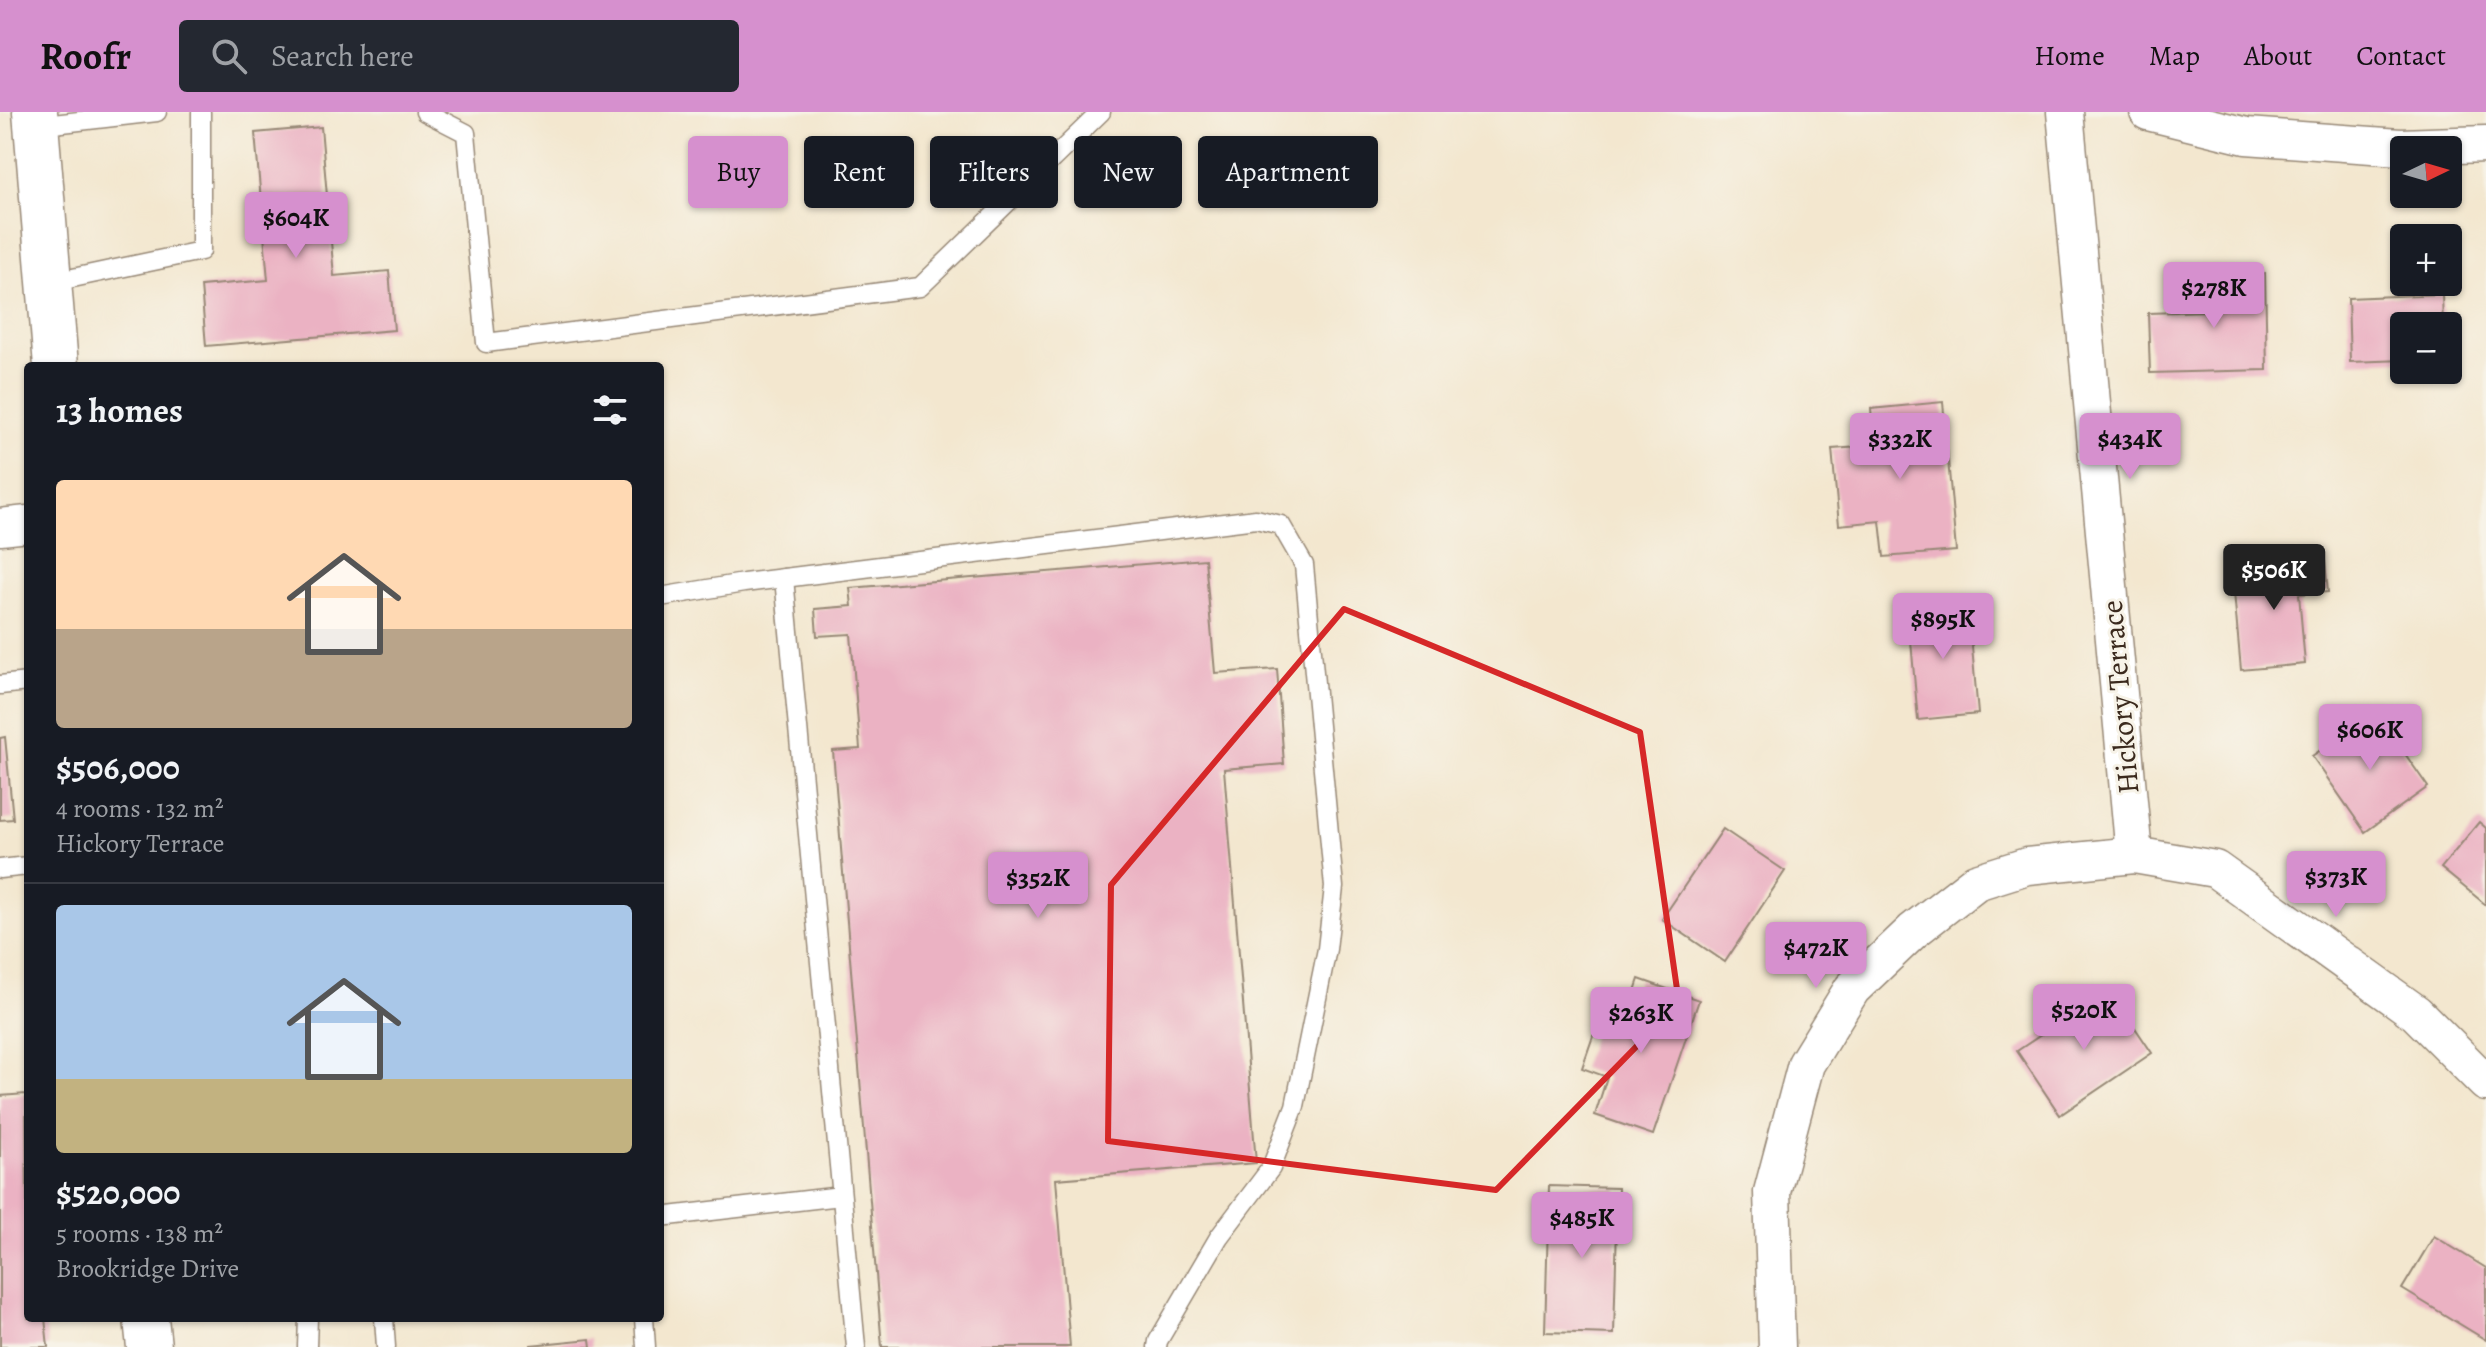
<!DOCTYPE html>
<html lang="en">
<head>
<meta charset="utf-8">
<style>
	body { margin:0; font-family:Alegreya,serif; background:#242831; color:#f1f3f6; height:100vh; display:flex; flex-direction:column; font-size:30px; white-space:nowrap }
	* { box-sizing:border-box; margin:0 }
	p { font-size:26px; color:#9ea1a6 }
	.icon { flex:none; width:44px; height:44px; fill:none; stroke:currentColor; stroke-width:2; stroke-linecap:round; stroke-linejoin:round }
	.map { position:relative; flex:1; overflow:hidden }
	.drawer { position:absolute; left:24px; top:250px; width:640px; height:960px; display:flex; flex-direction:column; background:#171b24; border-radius:8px; box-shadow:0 2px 6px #0004 }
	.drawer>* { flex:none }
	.guide { position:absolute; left:688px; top:24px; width:760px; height:72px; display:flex; gap:16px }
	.needle { width:52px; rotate:85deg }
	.controls { position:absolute; left:2390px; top:24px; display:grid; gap:16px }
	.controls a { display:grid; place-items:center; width:72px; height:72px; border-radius:8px; background:#171b24; box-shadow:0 2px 6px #0004; font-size:40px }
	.price { position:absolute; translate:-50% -68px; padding:0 18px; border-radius:8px; background:#d690ce; color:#111; font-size:26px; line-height:52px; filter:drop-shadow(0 2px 4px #0008) }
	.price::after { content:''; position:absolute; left:50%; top:48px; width:24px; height:18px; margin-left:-12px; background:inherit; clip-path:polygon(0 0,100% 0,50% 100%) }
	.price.active { background:#222; color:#fff }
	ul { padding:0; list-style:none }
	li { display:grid; align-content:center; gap:16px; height:424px; padding:0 32px }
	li+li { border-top:2px solid #363941 }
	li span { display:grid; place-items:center; height:248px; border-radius:8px; color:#555 }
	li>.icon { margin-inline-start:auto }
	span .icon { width:144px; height:144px; fill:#fffc; stroke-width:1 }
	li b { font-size:34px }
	h2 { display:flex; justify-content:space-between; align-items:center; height:96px; padding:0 32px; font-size:34px }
	.tag { padding:0 28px; border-radius:8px; background:#171b24; box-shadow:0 2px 6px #0004; font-size:28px; line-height:72px }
	.tag.active { background:#d690ce; color:#111 }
	header { display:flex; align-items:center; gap:48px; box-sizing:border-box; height:112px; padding:0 40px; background:#d690ce; color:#111 }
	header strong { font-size:38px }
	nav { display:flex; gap:44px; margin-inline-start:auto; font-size:28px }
	.search { width:560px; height:72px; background:#242831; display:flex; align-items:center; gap:20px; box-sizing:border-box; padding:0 28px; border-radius:8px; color:#9ea1a6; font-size:30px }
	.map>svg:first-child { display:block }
	.building { fill:#ebb2c3 }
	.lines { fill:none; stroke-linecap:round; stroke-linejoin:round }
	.lane-casing { stroke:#978876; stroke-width:21 }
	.street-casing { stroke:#978876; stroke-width:39 }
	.primary-casing { stroke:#978876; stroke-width:47 }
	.lane { stroke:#fff; stroke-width:18 }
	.street { stroke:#fff; stroke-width:36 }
	.primary { stroke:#fff; stroke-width:44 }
	.marked { fill:none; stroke:#d62828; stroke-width:6; stroke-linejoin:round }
	.labels { text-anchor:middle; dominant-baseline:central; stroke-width:6; stroke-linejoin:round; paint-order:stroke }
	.street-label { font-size:30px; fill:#3b2a1e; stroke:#f7f3e8 }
</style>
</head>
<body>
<header>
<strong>Roofr</strong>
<div class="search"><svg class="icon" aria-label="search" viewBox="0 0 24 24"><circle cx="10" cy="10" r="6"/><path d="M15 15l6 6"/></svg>Search here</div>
<nav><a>Home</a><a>Map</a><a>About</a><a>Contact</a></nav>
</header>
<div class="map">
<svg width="2486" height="1235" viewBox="0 0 2486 1235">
	<rect width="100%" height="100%" fill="#f7f3e8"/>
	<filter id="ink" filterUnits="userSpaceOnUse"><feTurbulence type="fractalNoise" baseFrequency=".0125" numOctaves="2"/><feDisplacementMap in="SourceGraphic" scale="16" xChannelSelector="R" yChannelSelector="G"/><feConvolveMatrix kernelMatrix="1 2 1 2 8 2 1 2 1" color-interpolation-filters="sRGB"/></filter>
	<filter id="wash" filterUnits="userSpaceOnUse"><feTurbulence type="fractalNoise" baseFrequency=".006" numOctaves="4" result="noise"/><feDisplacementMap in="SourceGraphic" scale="32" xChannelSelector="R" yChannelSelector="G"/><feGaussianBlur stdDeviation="1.8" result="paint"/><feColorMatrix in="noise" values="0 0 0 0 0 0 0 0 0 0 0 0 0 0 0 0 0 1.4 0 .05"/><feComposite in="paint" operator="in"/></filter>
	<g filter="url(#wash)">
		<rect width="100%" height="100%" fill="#f3e7cf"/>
		<g id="blocks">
			<g class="building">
				<path d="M321,15L334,164L389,159L394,218L206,234L201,174L268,168L255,21Z"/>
				<path d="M2265,161L2267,258L2150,261L2148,201L2210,199L2209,163Z"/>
				<path d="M2442,182L2443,214H2404V248L2350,250L2348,186Z"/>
				<path d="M1943,290L1956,439L1884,445L1880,409L1839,413L1832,337L1874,334L1871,297Z"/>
				<path d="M1205,447L1215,561L1277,557L1284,652L1224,657L1256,1051L1056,1067L1070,1235H882L833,639L860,637L851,522L817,524L815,497L852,494L850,476Z"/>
				<path d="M2325,450L2328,480L2299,482L2305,552L2241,558L2232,458Z"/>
				<path d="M1968,490L1978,602L1918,608L1908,495Z"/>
				<path d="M2376,600L2428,675L2365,720L2312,644Z"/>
				<path d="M5,625L13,707L0,708V626Z"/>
				<path d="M2479,710L2486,716V793L2441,756Z"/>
				<path d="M1723,717L1785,759L1725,850L1662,807Z"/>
				<path d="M1639,867L1699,888L1653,1023L1595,1003L1607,965L1582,956L1600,904L1624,912Z"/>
				<path d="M2109,877L2152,941L2060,1003L2017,939Z"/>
				<path d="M26,982L28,1206H45L48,1235H0V984Z"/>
				<path d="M1549,1074L1618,1076L1614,1222L1545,1220Z"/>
				<path d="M2434,1124L2486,1156V1228L2402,1177Z"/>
				<path d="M590,1227L591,1235H531V1233Z"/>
			</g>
		</g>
	</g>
	<g filter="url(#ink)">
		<use href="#blocks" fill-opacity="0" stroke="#978876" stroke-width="2"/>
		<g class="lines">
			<defs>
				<g id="lane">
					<path d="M425,0L466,21L486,231L920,175L1101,0"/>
					<path d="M36,14L157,0"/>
					<path d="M49,171L201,139V0"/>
					<path d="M784,466L856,1235"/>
					<path d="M660,485L744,471L1256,407L1281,413L1304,453L1334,775L1327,837L1295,994L1271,1056L1219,1125L1158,1229L1157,1235"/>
					<path d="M0,573L28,570"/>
					<path d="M0,757L28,754"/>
					<path d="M660,1105L841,1084"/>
					<path d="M384,1206L386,1235"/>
					<path d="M644,1206L646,1235"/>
					<path d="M307,1235L308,1206"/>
				</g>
				<g id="street">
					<path d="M2065,0L2134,743"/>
					<path d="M2148,0L2246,24L2400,35L2486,32"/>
					<path d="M0,415L28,412"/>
					<path d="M1777,1235L1772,1080L1806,952L1852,877L1913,819L1976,770L2027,754L2134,743L2215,757L2416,901L2486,971"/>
				</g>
				<g id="primary">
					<path d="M35,0L56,254"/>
					<path d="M146,1206L149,1235"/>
				</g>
			</defs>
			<use href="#lane" class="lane-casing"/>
			<use href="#street" class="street-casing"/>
			<use href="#primary" class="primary-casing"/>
			<use href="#lane" class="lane"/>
			<use href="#street" class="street"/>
			<use href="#primary" class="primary"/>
		</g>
	</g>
	<path class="marked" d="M1344,497L1640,620L1679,891L1496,1078L1108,1029L1111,773Z"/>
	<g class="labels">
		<g class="street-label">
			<text transform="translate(2120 585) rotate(-95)">Hickory Terrace</text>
		</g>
	</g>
</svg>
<div class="controls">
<a><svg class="needle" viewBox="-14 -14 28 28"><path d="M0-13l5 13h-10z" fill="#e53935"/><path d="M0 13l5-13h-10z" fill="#9ea1a6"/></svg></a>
<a>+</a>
<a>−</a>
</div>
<b class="price" style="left:296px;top:148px">$604K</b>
<b class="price" style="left:2214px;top:218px">$278K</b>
<b class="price" style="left:1900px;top:369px">$332K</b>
<b class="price" style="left:2130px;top:369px">$434K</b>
<b class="price active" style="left:2274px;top:500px">$506K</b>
<b class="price" style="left:1943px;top:549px">$895K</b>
<b class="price" style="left:2370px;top:660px">$606K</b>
<b class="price" style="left:2336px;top:807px">$373K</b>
<b class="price" style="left:1038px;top:808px">$352K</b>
<b class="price" style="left:1816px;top:878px">$472K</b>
<b class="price" style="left:2084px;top:940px">$520K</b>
<b class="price" style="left:1641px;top:943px">$263K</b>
<b class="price" style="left:1582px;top:1148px">$485K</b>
<div class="guide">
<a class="tag active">Buy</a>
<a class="tag">Rent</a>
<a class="tag">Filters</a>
<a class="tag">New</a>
<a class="tag">Apartment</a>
</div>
<section class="drawer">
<h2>13 homes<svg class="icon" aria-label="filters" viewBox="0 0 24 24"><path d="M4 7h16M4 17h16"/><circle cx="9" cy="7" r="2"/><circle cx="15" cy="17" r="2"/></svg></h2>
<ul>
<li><span style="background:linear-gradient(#ffd9b3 60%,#b9a48a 0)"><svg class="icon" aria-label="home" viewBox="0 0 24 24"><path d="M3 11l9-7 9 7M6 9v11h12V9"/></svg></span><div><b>$506,000</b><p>4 rooms · 132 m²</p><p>Hickory Terrace</p></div></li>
<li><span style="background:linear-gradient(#a9c7e8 70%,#c2b280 0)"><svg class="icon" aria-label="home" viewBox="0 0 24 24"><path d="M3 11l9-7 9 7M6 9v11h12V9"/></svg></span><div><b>$520,000</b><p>5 rooms · 138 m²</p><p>Brookridge Drive</p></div></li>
</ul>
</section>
</div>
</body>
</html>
